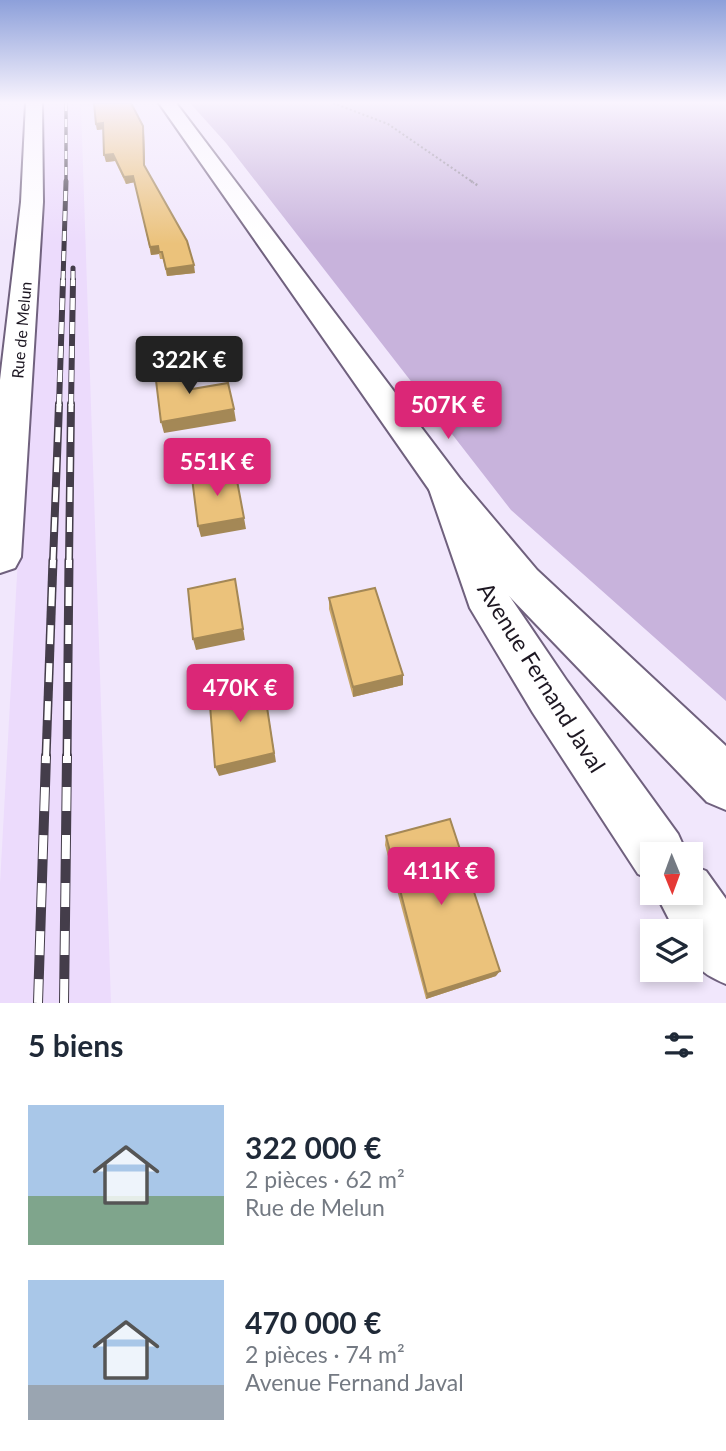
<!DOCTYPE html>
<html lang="fr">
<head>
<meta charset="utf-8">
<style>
	body { margin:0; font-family:Lato,sans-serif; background:#f6f6f7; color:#1f2937; height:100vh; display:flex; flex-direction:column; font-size:26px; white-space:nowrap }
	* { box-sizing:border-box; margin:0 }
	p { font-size:23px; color:#747a83 }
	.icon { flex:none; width:38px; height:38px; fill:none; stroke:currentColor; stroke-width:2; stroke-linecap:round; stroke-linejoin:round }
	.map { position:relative; height:1003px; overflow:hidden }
	.side { display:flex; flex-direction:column; background:#fff; flex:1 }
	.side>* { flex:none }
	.needle { width:46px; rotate:179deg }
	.controls { position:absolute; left:640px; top:842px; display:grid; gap:14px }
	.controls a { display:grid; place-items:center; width:63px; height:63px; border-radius:0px; background:#fff; box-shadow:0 4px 10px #0003; font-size:35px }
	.price { position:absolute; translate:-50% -60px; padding:0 16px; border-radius:7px; background:#db2777; color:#fff; font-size:23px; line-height:46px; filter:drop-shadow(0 2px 4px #0008) }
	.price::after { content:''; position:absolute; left:50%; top:42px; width:21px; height:16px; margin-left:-10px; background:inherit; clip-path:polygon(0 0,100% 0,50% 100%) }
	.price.selected { background:#222; color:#fff }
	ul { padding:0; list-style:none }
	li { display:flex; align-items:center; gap:21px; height:175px; padding:0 28px }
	li span { display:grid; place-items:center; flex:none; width:196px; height:140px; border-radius:0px; color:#555 }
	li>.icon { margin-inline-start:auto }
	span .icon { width:84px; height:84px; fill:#fffc; stroke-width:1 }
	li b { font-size:30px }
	h2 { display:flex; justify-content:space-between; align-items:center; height:84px; padding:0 28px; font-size:30px }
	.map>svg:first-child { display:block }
	.built { fill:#ecdbfc }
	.green { fill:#c8b3dc }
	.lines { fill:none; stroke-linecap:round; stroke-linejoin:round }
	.minor-casing { stroke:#70617e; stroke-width:4 }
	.major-casing { stroke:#70617e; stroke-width:4 }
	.path-far1 { stroke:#877f8f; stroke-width:2; stroke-dasharray:2 2.5; stroke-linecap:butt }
	.path { stroke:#877f8f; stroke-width:2.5; stroke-dasharray:2 3.5; stroke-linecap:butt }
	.minor { fill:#fff; fill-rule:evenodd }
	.major { fill:#fff; fill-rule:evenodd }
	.rail-far5-casing { stroke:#443d4a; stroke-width:3.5 }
	.rail-far4-casing { stroke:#443d4a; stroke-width:5 }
	.rail-far3-casing { stroke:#443d4a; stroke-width:6 }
	.rail-far2-casing { stroke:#443d4a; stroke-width:8 }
	.rail-far1-casing { stroke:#443d4a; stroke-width:9 }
	.rail-casing { stroke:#443d4a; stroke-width:10 }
	.rail-far5 { stroke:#fff; stroke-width:2.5; stroke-dasharray:8; stroke-linecap:butt }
	.rail-far4 { stroke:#fff; stroke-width:3.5; stroke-dasharray:10; stroke-linecap:butt }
	.rail-far3 { stroke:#fff; stroke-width:4.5; stroke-dasharray:12; stroke-linecap:butt }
	.rail-far2 { stroke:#fff; stroke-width:5; stroke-dasharray:15; stroke-linecap:butt }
	.rail-far1 { stroke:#fff; stroke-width:6; stroke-dasharray:19; stroke-linecap:butt }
	.rail { stroke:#fff; stroke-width:8; stroke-dasharray:24; stroke-linecap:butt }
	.wall { fill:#caa76a }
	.shaded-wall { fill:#a48856 }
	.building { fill:#ebc27b; stroke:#a48856; stroke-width:2 }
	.labels { text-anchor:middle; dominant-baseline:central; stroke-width:6; stroke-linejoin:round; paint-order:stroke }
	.far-street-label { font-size:16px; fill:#1d1722; stroke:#fff }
	.near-street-label { font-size:23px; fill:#1d1722; stroke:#fff }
</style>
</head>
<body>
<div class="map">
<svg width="726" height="1003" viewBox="0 0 726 1003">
	<rect width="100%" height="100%" fill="#f1e7fc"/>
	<path class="built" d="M43,103H91L90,106L81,107L111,1003H0V884Z"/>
	<path class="green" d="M190,103H726V701L511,510L226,143Z"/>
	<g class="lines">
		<defs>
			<g id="minor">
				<path d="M26,103H42L43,202L21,557L15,568L0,573V380L21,202Z"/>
				<path d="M448,476L461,480L467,489L504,588L567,681L678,834L687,854H653V881L638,874L533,713L470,608L429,489L435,480Z"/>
				<path d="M691,865L706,871L726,899V984C696,971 691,964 691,931H675L655,892H691Z"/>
			</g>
			<path id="major" d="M159,103H176L461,480L537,570L726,746V810L707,802L507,594L435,498Z"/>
		</defs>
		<use href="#minor" class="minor-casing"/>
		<use href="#major" class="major-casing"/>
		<path class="path-far1" d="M333,103L388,124L474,183"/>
		<path class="path" d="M471,181L480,187"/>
		<use href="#minor" class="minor"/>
		<use href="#major" class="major"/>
		<defs>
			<path id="rail-far5" d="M66,103V183"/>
			<g id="rail-far4">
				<path d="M63,281L66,181"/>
				<path d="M73,281V268"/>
			</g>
			<g id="rail-far3">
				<path d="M59,406L63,280"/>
				<path d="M71,406L73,280"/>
			</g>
			<g id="rail-far2">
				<path d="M53,562L59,404"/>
				<path d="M69,562L71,404"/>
			</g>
			<g id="rail-far1">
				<path d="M46,758L53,560"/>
				<path d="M67,758L69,560"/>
			</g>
			<g id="rail">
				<path d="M38,1003L46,756"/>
				<path d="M64,1003L67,756"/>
			</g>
		</defs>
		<use href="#rail-far5" class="rail-far5-casing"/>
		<use href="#rail-far4" class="rail-far4-casing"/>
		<use href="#rail-far3" class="rail-far3-casing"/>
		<use href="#rail-far2" class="rail-far2-casing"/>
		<use href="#rail-far1" class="rail-far1-casing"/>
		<use href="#rail" class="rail-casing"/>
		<use href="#rail-far5" class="rail-far5"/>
		<use href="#rail-far4" class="rail-far4"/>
		<use href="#rail-far3" class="rail-far3"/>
		<use href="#rail-far2" class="rail-far2"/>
		<use href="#rail-far1" class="rail-far1"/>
		<use href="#rail" class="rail"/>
	</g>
	<g class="wall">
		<path d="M96,124L144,133L145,168L195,273L167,276L163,259H160L159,254L151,255L135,182L126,184L115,161L106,162L103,129L97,130Z"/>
		<path d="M329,598L403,675V685L353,697L329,609Z"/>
		<path d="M386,836L496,976L426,999L385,845Z"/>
	</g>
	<g class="shaded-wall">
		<path d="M103,123L105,129L97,130L96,124Z"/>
		<path d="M143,126L144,133L145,172L144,165Z"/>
		<path d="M113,154L115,161L106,162L104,155Z"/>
		<path d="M133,176L135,182L126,184L124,177Z"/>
		<path d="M158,246L159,254L151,255L150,247Z"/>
		<path d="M194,265L195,273L167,276L166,269Z"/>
		<path d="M234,409L236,421L164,433L161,422Z"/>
		<path d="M244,518L246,529L201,537L198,526Z"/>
		<path d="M235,579L245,640L196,650L193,639Z"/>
		<path d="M403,675V685L353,697V687Z"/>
		<path d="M263,681L276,762L219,776L215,767Z"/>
		<path d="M500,971L496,976L426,999L427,994Z"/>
	</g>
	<g class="building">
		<path d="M94,103H131L143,126L144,165L187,241L194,265L166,269L162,252H159L158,246L150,247L133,176L124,177L113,154L104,155L103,123L96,124Z"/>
		<path d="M187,367L192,389L228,383L234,409L161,422L155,372Z"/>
		<path d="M235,470L244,518L198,526L192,478Z"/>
		<path d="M235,579L243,629L193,639L188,589Z"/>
		<path d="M375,588L403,675L353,687L329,598Z"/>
		<path d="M263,681L274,753L215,767L209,693Z"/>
		<path d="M450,819L500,971L427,994L386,836Z"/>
	</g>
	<linearGradient id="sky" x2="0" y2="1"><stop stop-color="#8da0da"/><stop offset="0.42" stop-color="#f9f4fe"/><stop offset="1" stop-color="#f9f4fe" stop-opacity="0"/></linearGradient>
	<rect width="726" height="244" fill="url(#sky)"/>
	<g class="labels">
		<g class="far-street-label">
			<text transform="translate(21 330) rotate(-85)">Rue de Melun</text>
		</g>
		<g class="near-street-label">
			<text transform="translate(542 677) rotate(58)">Avenue Fernand Javal</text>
		</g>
	</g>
</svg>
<div class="controls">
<a><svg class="needle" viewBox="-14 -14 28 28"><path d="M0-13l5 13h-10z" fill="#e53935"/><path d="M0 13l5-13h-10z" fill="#747a83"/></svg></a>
<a><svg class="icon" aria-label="layers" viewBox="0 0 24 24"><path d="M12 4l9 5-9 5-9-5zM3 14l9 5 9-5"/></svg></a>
</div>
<b class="price selected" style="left:189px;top:396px">322K €</b>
<b class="price" style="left:448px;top:441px">507K €</b>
<b class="price" style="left:217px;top:498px">551K €</b>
<b class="price" style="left:240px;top:724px">470K €</b>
<b class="price" style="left:441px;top:907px">411K €</b>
</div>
<section class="side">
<h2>5 biens<svg class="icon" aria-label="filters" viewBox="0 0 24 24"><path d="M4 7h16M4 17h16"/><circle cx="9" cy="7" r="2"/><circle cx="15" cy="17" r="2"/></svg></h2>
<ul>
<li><span style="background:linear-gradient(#a9c7e8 65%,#7fa58c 0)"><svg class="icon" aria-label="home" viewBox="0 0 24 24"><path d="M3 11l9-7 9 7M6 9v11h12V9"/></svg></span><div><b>322 000 €</b><p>2 pièces · 62 m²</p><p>Rue de Melun</p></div></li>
<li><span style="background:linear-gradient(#a9c7e8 75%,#9aa5b1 0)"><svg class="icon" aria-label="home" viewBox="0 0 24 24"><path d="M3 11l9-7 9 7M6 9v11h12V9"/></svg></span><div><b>470 000 €</b><p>2 pièces · 74 m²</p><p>Avenue Fernand Javal</p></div></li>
</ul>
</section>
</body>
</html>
